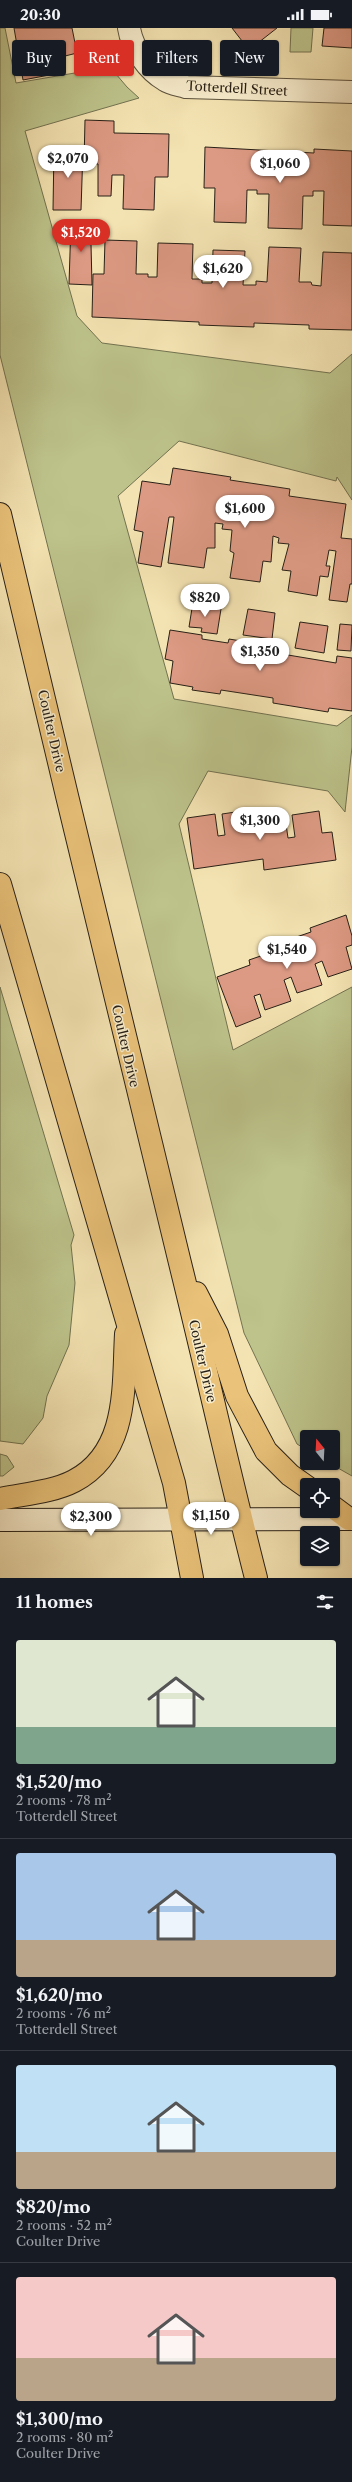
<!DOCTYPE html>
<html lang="en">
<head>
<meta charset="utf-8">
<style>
	body { margin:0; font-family:"Libre Caslon Text",serif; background:#242831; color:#f1f3f6; height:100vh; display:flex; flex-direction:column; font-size:15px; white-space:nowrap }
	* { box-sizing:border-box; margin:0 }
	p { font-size:13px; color:#9ea1a6 }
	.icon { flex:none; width:22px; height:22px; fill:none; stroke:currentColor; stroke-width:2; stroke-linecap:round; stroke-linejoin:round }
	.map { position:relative; height:1550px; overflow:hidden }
	.panel { display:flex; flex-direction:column; background:#171b24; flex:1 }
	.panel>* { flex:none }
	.guide { position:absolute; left:12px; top:12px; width:328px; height:36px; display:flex; gap:8px }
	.needle { width:26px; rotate:342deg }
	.controls { position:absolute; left:300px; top:1402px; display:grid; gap:8px }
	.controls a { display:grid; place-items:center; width:40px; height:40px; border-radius:4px; background:#171b24; box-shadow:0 1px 3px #0004; font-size:20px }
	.price { position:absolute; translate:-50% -34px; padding:0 9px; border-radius:14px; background:#fff; color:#222; font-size:13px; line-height:26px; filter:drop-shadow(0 1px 2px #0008) }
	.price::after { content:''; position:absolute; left:50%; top:24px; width:12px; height:9px; margin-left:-6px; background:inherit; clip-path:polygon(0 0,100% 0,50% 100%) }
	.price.current { background:#d93025; color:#fff }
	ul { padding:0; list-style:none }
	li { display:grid; align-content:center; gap:8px; height:212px; padding:0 16px }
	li+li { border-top:1px solid #363941 }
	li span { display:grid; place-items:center; height:124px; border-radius:4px; color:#555 }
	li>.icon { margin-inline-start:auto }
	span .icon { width:72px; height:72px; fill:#fffc; stroke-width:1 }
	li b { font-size:17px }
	h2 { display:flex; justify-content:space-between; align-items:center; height:48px; padding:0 16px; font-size:17px }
	.pill { padding:0 14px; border-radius:4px; background:#171b24; box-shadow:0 1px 3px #0004; font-size:14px; line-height:36px }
	.pill.current { background:#d93025; color:#fff }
	.status { display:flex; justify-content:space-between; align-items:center; height:28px; padding:0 20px; background:#171b24; direction:ltr }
	.status svg { height:11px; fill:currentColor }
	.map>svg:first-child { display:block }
	.green { fill:#bdc38b; stroke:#727250 }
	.building { fill:#dc9983; stroke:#282016 }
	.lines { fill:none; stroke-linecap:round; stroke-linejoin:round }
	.minor-casing { stroke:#5b513d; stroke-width:24 }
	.secondary-casing { stroke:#282016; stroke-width:24 }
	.primary-casing { stroke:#282016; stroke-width:24 }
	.minor { stroke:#f8edcd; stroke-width:22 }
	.secondary { stroke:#f8edcd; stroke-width:22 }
	.primary { stroke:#eac279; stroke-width:22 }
	.labels { text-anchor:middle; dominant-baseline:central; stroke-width:3; stroke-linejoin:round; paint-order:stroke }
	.street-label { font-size:13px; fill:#282016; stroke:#f8edcd }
</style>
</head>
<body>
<div class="status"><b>20:30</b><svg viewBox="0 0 49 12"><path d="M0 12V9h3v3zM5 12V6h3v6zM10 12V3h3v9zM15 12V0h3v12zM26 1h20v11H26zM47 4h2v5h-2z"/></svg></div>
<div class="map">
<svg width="352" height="1550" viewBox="0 0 352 1550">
	<rect width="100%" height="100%" fill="#f4e3b2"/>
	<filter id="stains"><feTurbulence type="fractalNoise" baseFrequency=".005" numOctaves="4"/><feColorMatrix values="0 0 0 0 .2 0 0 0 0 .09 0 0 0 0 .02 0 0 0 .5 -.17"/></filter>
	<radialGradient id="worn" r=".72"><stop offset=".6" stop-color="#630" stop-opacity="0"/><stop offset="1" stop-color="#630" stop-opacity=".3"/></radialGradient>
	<g class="green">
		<path d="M0,0H5L16,55L110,39L127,59L139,70L25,103L77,288L102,315L330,345L352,326V472L337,449L336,453L179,413L118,468L174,671L337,698L352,687V719L345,784L328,763L208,743L179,796L233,1022L352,959V1448L329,1435H333V1409H307V1422L297,1416L244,1305L0,327Z"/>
		<path d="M291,0H313L311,24H290Z"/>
		<path d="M0,959L74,1207L71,1217L75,1255L69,1317L47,1368L43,1390L23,1416L0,1413Z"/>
		<path d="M0,1426L7,1428L14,1439L3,1448H0Z"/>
	</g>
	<g class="building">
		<path d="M14,0H72L77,25L61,29L65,44L23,52Z"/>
		<path d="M232,0H277L249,22Z"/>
		<path d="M324,0H352V20L322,18Z"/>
		<path d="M99,18L102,39L81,43L78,21Z"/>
		<path d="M85,92L114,93V105L169,106L168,149H155L154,182L123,181L124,147H112L111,168H98V136L84,135Z"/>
		<path d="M205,119L314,125V121L352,123V198L323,197L324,163H313V168H303L302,201L268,200L269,166H257V162H247L246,195L214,194L215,160H204Z"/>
		<path d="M54,120L83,121L81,182H53Z"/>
		<path d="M71,194L95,195V216H91L92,257L69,256Z"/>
		<path d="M105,212L137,213L136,246H148V249H157L158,215L193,216L192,251H202V255H212L213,222L245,223L243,257H256V253L267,254L269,219L301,220L299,254H311L312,257L321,258L323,224L352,225V302L309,301V297L254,295V299L199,297V294L92,289L93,246H104Z"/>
		<path d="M173,440L231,449L230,452L290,461L289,468L346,476L341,510L352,511V556H350L347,574L329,572L336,523L329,522L326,538H330L328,549L320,548L317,568L288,563L291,543L282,542L289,516L278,515L279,510L273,508L271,534L263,533L260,554L230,550L234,525L230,523L232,502L222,501L223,496L215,495V520H207L204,540L168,535L174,489H169L161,539L138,535L143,504L134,502L142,453L170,457Z"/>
		<path d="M193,574L221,581L217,606L201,604L202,600L189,599Z"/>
		<path d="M248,581L275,585L272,611L243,607Z"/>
		<path d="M300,594L328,598L324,625L295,620Z"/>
		<path d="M340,596L352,597L351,623L337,622Z"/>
		<path d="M170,602L202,607V611L228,615L229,611L283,620L282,626L336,635L337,628L352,630V683L329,680L328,684L273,675V670L221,662L220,666L192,662L193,659L170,655L173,633L165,631Z"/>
		<path d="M249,782L252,802L259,801L258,792L285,789L288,810L295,809L292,787L319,783L322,805L332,804L336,832L264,842L263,831L194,841L187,790L215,786L218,808L225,807L222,786Z"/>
		<path d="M346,887L352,908V917L346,919L352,941L328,949L322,933L315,936L322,957L297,965L291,949L284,952L291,973L265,982L260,966L254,968L261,989L236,999L217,949L250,937L249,932L281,921L279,915L311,904L310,900Z"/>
	</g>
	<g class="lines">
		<defs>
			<path id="minor" d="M129,0C132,20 148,42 165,52C171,56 180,57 186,59L352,64"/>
			<path id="secondary" d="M0,1492L352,1491"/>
			<g id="primary">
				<path d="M0,486C59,736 119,985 180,1235C206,1340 229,1445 256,1550"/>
				<path d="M0,856L174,1455L192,1550"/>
				<path d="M196,1265L217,1306L237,1368L266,1423L290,1447L307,1459"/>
				<path d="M0,1471C24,1466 53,1464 74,1453C129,1424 123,1359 126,1306"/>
				<path d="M333,1479L349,1491"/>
			</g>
		</defs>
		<use href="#minor" class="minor-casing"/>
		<use href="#secondary" class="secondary-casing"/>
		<use href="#primary" class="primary-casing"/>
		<use href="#minor" class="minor"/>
		<use href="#secondary" class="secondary"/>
		<use href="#primary" class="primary"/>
	</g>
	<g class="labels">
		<g class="street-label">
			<text transform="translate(237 60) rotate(3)">Totterdell Street</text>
			<text transform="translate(52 703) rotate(77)">Coulter Drive</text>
			<text transform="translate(126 1018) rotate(77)">Coulter Drive</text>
			<text transform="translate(203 1333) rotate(77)">Coulter Drive</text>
		</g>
	</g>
	<rect width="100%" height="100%" filter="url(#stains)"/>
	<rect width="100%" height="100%" fill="url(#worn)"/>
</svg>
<div class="controls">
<a><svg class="needle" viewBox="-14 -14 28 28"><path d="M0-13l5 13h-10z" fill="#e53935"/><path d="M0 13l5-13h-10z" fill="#9ea1a6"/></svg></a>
<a><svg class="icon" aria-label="locate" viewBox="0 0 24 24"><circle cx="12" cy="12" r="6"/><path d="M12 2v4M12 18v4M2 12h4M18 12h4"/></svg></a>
<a><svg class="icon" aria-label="layers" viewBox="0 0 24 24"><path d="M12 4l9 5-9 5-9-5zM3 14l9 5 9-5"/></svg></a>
</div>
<b class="price" style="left:68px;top:151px">$2,070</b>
<b class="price" style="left:280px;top:156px">$1,060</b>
<b class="price current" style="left:81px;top:225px">$1,520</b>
<b class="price" style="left:223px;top:261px">$1,620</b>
<b class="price" style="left:245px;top:501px">$1,600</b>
<b class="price" style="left:205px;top:590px">$820</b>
<b class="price" style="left:260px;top:644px">$1,350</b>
<b class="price" style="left:260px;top:813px">$1,300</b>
<b class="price" style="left:287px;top:942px">$1,540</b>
<b class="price" style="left:211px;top:1508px">$1,150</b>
<b class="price" style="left:91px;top:1509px">$2,300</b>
<div class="guide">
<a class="pill">Buy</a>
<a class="pill current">Rent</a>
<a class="pill">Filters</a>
<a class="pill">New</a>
</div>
</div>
<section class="panel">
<h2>11 homes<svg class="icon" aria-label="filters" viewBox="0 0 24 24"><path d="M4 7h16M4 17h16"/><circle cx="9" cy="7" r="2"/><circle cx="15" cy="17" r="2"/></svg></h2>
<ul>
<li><span style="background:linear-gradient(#dfe7d0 70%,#7fa58c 0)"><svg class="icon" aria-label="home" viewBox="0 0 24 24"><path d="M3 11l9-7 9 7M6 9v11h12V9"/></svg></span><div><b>$1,520/mo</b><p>2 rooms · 78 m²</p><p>Totterdell Street</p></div></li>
<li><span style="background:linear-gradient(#a9c7e8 70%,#b9a48a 0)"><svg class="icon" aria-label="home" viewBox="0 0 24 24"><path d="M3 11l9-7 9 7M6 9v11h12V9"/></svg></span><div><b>$1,620/mo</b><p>2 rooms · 76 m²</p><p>Totterdell Street</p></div></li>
<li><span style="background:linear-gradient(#bfe0f5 70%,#b9a48a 0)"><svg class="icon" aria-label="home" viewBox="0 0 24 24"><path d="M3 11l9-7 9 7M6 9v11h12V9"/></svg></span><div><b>$820/mo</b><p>2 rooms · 52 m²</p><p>Coulter Drive</p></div></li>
<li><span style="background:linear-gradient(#f6c9c9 65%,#b9a48a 0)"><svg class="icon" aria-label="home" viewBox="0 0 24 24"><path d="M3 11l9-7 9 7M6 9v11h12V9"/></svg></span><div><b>$1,300/mo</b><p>2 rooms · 80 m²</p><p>Coulter Drive</p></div></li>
</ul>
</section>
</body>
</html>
